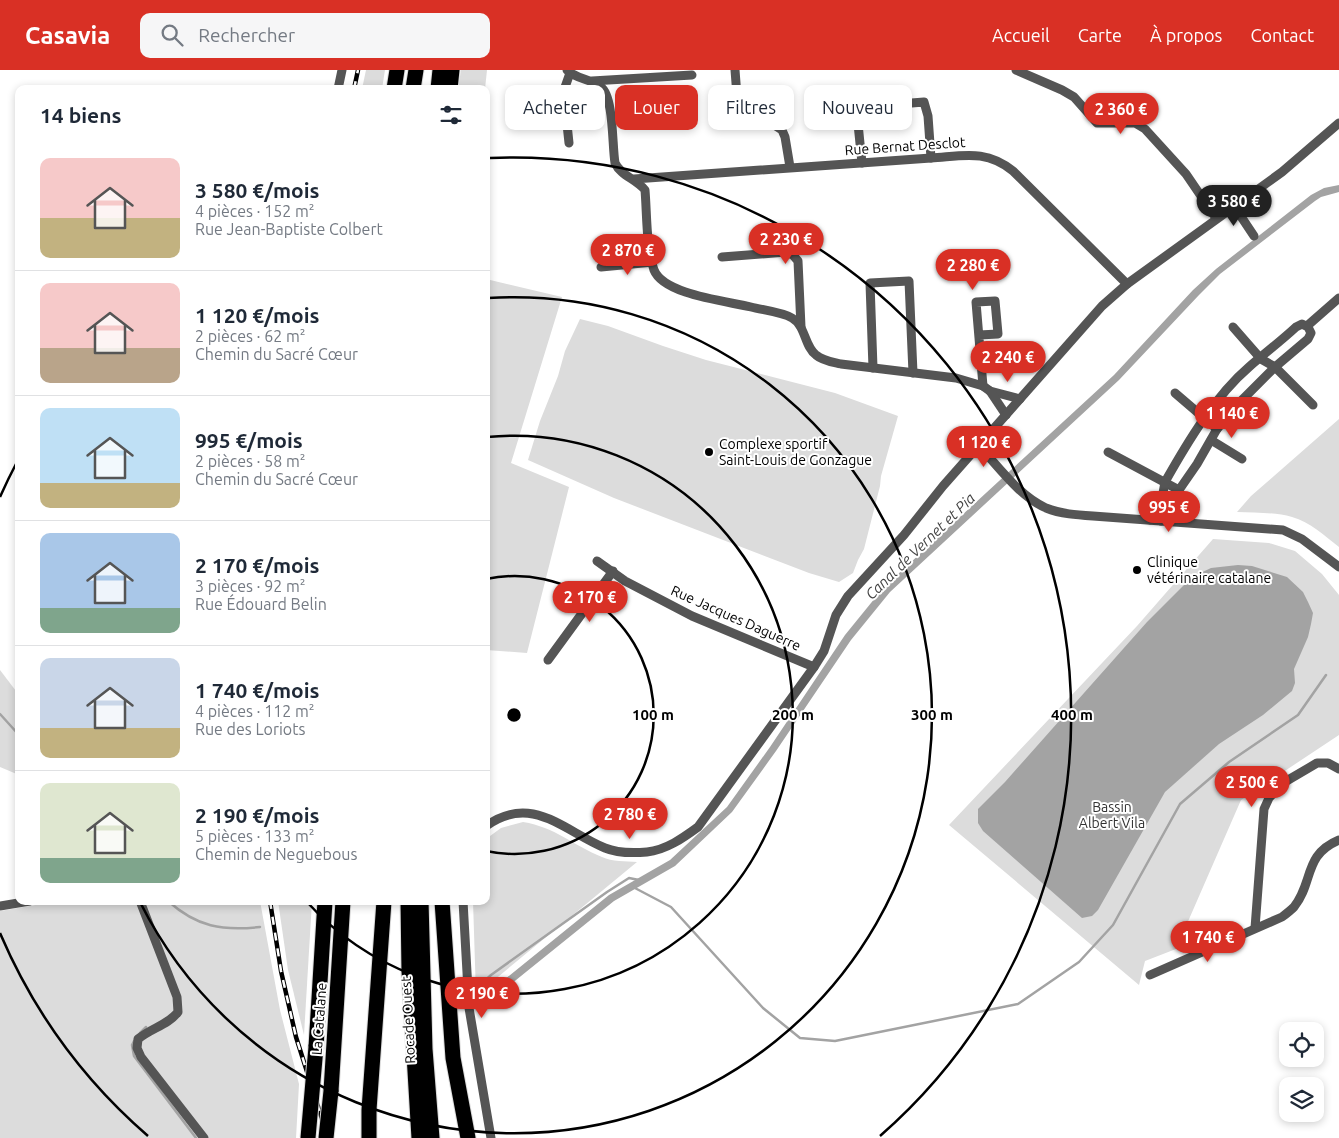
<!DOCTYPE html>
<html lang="fr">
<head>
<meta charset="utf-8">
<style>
	body { margin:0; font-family:Ubuntu,sans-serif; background:#f6f6f7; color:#1f2937; height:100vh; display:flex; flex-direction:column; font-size:19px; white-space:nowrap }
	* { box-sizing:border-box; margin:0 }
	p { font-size:16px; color:#747a83 }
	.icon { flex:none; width:28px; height:28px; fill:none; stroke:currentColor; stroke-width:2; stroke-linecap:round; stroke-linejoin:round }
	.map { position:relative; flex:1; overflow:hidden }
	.panel { position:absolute; left:15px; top:15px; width:475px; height:820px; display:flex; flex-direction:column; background:#fff; border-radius:10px; box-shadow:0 2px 8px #0003 }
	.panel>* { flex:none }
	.banner { position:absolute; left:505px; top:15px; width:475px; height:45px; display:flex; gap:10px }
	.controls { position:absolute; left:1279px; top:952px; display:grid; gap:10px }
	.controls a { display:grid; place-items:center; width:45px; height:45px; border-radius:10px; background:#fff; box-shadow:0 2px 8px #0003; font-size:25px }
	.price { position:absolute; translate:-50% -42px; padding:0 11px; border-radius:18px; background:#d93025; color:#fff; font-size:16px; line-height:32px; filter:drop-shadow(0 1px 2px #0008) }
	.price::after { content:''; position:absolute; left:50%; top:30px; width:15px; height:11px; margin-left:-8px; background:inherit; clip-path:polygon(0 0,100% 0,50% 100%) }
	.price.active { background:#222; color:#fff }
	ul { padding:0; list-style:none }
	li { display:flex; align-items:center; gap:15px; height:125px; padding:0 25px }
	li+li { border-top:1px solid #e0e1e3 }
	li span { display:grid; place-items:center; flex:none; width:140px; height:100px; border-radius:10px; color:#555 }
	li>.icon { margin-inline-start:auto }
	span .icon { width:60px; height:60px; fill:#fffc; stroke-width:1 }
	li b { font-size:21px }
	h2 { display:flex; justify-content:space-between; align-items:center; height:60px; padding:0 25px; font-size:21px }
	.pill { padding:0 18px; border-radius:10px; background:#fff; box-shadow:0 2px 8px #0003; font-size:18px; line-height:45px }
	.pill.active { background:#d93025; color:#fff }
	header { display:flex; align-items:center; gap:30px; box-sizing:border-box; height:70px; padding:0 25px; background:#d93025; color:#fff }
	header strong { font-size:24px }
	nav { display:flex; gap:28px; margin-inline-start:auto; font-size:18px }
	.search { width:350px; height:45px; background:#f6f6f7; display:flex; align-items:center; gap:12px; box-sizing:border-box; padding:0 18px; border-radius:10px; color:#747a83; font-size:19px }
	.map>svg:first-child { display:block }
	.green { fill:#dcdcdc }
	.water { fill:#a3a3a3 }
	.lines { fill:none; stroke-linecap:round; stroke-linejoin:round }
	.stream { stroke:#a3a3a3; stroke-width:2.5 }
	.highway-casing { stroke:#dbdbdb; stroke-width:17 }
	.street { stroke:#555; stroke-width:9 }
	.highway { stroke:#000; stroke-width:15 }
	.rail-casing { stroke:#000; stroke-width:4.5 }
	.rail { stroke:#fff; stroke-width:2.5; stroke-dasharray:8; stroke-linecap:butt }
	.highway-bridge-casing { stroke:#dbdbdb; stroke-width:17; stroke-linecap:butt }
	.highway-bridge { stroke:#000; stroke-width:15 }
	.ring { fill:none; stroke:#000; stroke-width:2.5 }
	.poi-dot { fill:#000; stroke:#fff; stroke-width:2 }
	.labels { text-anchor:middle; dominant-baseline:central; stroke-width:4; stroke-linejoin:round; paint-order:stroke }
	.street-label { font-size:14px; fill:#000; stroke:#fff }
	.poi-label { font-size:14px; fill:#000; stroke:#fff; text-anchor:start }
	.park-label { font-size:14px; fill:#333; stroke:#fff }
	.water-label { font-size:15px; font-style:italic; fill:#444; stroke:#fff }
	.centre { fill:#000; stroke:#fff; stroke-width:2.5 }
	.ring-label { font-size:15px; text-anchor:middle; font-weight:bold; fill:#000; stroke:#fff; stroke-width:4; stroke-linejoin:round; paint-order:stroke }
</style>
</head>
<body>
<header>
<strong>Casavia</strong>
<div class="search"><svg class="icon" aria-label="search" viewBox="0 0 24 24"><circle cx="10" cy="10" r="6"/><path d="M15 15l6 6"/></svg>Rechercher</div>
<nav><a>Accueil</a><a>Carte</a><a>À propos</a><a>Contact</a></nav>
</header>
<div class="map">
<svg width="1339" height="1068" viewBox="0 0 1339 1068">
	<rect width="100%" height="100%" fill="#fff"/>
	<g class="green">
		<path d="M366,0H385L382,19H362Z"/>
		<path d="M461,0H487L485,19H458Z"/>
		<path d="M486,209L562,227L511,393L569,417L527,583L486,580Z"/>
		<path d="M580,249L608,256L663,276L706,290L835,323L898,346L881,406L880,416L864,479L858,490L853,503L839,512L809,503L614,428L528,390L540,351L558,306L565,281Z"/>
		<path d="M1339,349V477C1325,466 1310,452 1292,447C1275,442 1255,443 1237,442L1251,426Z"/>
		<path d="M1213,469L1269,473L1295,481L1322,504L1339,525V665L1241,730L1176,879L1145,891L1139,915L949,755L1137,556Z"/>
		<path d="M0,600L19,625V705L0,697Z"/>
		<path d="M523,752C555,757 574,776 602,787C612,792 626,791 637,792L476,925L473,831H486V769L501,758Z"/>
		<path d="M59,831H260L280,940L299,1014L296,1068H0V841Z"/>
		<path d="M278,831H312L304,965L288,900Z"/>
	</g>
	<g class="water">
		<path d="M1339,115V122L1321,127L1315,131L1220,204L1199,225L1119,310L890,522L851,570L776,681L732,742L675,796L614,831L480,939L478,931L609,825L670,790L727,737L770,677L845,565L884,517L1114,305L1193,220L1216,199L1311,125L1324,118Z"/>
		<path d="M1238,495L1252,496L1287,507L1303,522L1308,532L1313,543L1311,554L1308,567L1294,599L1295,613L1292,621L1263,645L1219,674L1165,722L1098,840L1092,846L1082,848L983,761L978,753V739L1005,712L1147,552L1192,507L1211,498Z"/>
	</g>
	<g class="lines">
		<g class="stream">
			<path d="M0,644L19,665"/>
			<path d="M633,817L671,837L763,938L800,968L835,971L1018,934L1079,892L1113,855L1180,734L1229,692L1298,645L1326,605"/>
			<path d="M168,831C197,857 222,861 260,857"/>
			<path d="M475,920L491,905L607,822L629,808L639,810"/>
			<path d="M140,963L146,957"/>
			<path d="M134,971L132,975L134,986L196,1068"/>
		</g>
		<defs>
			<g id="highway">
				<path d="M394,19L397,0"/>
				<path d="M413,19L416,0"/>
				<path d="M438,19L440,0"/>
				<path d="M450,19L452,0"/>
				<path d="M408,831L409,901L419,1068"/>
				<path d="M421,831L425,979L432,1068"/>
				<path d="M442,831L453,988L468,1068"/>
				<path d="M316,977L325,831"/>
				<path d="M331,1021L343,831"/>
				<path d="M369,1068V1040L384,831"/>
			</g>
		</defs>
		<use href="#highway" class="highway-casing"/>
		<g class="street">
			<path d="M567,0C576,9 591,9 601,17C614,27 612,76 615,93C621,106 636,109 645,120C647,144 646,177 654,200C664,225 727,231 751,237C762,240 782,242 792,248C806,256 804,276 816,285C823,291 833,292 841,294L956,308L983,316L990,321L1020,329"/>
			<path d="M735,0L737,26L746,37L782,60L785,67L790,97"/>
			<path d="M1016,0L1062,20L1074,27L1097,53H1135L1145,59L1186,104L1216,148"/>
			<path d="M592,11L692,5"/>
			<path d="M338,19L342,0"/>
			<path d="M569,73L564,26V20L570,3"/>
			<path d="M862,93L857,44L862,37L924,32L928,46L931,88"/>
			<path d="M634,109L931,88C963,86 986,79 1013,101L1127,214"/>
			<path d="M1234,136L1254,166"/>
			<path d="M722,187L786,182L793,185L798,191L801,257"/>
			<path d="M601,197L653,192"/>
			<path d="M1307,256L1339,228"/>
			<path d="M1233,257L1261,289L1275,297L1313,335"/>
			<path d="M979,265L998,264L995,231L976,232L983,316"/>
			<path d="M873,298L870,213L909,211L913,303"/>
			<path d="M990,321L1006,345"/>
			<path d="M1175,323L1217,359"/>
			<path d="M1211,370L1242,389"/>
			<path d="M979,376C999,397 1019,426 1046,438C1061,444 1077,445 1093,446L1283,460L1302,469L1339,497"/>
			<path d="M1108,382L1179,420"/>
			<path d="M1150,450L1163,423L1165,412C1187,373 1215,326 1249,297C1265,283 1281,271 1296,257L1302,254L1308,257L1311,263L1308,269L1275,297L1240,332L1217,359L1197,394L1179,420L1171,428L1161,451"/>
			<path d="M597,491L625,511L692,546L814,597"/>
			<path d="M548,590L613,501"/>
			<path d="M486,756C532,723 564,761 605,778C617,783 635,783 647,782C666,780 683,768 698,757L814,597L824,581L836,545L848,526L904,465L943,416L1102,236L1127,214L1282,102L1339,53"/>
			<path d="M140,831L177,927L178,942C168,955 151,958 138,969L137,978L141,987L204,1068"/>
			<path d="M463,831L469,938L491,1068"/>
			<path d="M0,836L30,831"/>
			<path d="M1255,858L1264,739L1269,728L1283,713L1317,693H1328L1339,699"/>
			<path d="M1150,905L1282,847C1286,844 1291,840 1294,837C1314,812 1303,785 1339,770"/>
		</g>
		<use href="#highway" class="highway"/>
		<defs>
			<g id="rail">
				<path d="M354,19L358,0"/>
				<path d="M270,831L281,901L296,967L328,1068"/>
			</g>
		</defs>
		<use href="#rail" class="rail-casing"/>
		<use href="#rail" class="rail"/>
		<defs>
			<g id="highway-bridge">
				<path d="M308,1068L316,977"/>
				<path d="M326,1068L331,1021"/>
			</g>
		</defs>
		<use href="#highway-bridge" class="highway-bridge-casing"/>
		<use href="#highway-bridge" class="highway-bridge"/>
	</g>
	<g class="ring">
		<path d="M486 509A139 139 0 1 1 486 781"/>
		<path d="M487 367A279 279 0 1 1 307 832"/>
		<path d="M488 228A418 418 0 1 1 140 832"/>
		<path d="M148 1066A558 558 0 0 1 0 863M0 427A558 558 0 0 1 17 392M490 88A558 558 0 0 1 880 1066"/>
	</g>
	<g class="poi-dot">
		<circle cx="709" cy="382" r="5"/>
		<circle cx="1137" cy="500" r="5"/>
	</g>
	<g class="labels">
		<g class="street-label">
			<text transform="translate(905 76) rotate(-4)">Rue Bernat Desclot</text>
			<text transform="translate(736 548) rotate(24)">Rue Jacques Daguerre</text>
			<text transform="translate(319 949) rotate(-86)">La Catalane</text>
			<text transform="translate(408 950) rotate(-93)">Rocade Ouest</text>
		</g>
		<g class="poi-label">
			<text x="719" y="374">Complexe sportif<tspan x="719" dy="16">Saint-Louis de Gonzague</tspan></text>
			<text x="1147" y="492">Clinique<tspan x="1147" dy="16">vétérinaire catalane</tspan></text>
		</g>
		<g class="park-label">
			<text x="1112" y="737">Bassin<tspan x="1112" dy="16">Albert Vila</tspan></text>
		</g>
		<g class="water-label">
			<text transform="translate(920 476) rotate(-44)">Canal de Vernet et Pia</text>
		</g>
	</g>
	<circle cx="514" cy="645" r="8" class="centre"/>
	<g class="ring-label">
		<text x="653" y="650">100 m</text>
		<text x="793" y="650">200 m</text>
		<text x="932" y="650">300 m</text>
		<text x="1072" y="650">400 m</text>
	</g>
</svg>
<div class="controls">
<a><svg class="icon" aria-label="locate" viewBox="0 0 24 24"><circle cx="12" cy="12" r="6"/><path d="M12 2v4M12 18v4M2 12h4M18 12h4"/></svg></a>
<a><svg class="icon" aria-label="layers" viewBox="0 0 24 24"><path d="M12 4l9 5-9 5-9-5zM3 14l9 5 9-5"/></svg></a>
</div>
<b class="price" style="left:1121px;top:65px">2 360 €</b>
<b class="price active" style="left:1234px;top:157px">3 580 €</b>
<b class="price" style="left:786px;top:195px">2 230 €</b>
<b class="price" style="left:628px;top:206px">2 870 €</b>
<b class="price" style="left:973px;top:221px">2 280 €</b>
<b class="price" style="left:1008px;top:313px">2 240 €</b>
<b class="price" style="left:1232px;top:369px">1 140 €</b>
<b class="price" style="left:984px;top:398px">1 120 €</b>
<b class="price" style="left:1169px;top:463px">995 €</b>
<b class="price" style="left:590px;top:553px">2 170 €</b>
<b class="price" style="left:1252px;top:738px">2 500 €</b>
<b class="price" style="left:630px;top:770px">2 780 €</b>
<b class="price" style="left:1208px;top:893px">1 740 €</b>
<b class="price" style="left:482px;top:949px">2 190 €</b>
<div class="banner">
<a class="pill">Acheter</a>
<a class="pill active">Louer</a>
<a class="pill">Filtres</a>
<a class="pill">Nouveau</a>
</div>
<section class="panel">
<h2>14 biens<svg class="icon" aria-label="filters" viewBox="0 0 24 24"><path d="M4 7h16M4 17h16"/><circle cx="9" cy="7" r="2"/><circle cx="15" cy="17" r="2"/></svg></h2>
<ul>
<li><span style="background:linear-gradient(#f6c9c9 60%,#c2b280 0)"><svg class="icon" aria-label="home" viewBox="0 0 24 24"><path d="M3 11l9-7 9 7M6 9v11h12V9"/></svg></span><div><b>3 580 €/mois</b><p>4 pièces · 152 m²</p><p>Rue Jean-Baptiste Colbert</p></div></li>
<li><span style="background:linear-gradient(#f6c9c9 65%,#b9a48a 0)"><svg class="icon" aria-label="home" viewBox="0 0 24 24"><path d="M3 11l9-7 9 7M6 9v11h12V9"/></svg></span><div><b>1 120 €/mois</b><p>2 pièces · 62 m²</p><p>Chemin du Sacré Cœur</p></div></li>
<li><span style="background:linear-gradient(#bfe0f5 75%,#c2b280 0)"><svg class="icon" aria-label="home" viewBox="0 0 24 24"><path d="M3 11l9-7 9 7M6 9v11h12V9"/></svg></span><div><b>995 €/mois</b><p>2 pièces · 58 m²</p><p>Chemin du Sacré Cœur</p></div></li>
<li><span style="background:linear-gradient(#a9c7e8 75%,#7fa58c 0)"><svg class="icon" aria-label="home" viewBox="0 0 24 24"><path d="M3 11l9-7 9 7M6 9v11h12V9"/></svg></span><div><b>2 170 €/mois</b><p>3 pièces · 92 m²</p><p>Rue Édouard Belin</p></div></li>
<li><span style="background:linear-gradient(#c9d6e8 70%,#c2b280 0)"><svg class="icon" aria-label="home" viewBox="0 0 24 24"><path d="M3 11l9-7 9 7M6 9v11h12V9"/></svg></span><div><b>1 740 €/mois</b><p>4 pièces · 112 m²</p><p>Rue des Loriots</p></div></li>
<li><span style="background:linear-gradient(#dfe7d0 75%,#7fa58c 0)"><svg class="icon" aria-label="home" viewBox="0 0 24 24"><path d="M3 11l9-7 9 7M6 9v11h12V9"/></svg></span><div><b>2 190 €/mois</b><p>5 pièces · 133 m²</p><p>Chemin de Neguebous</p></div></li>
</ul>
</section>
</div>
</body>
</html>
